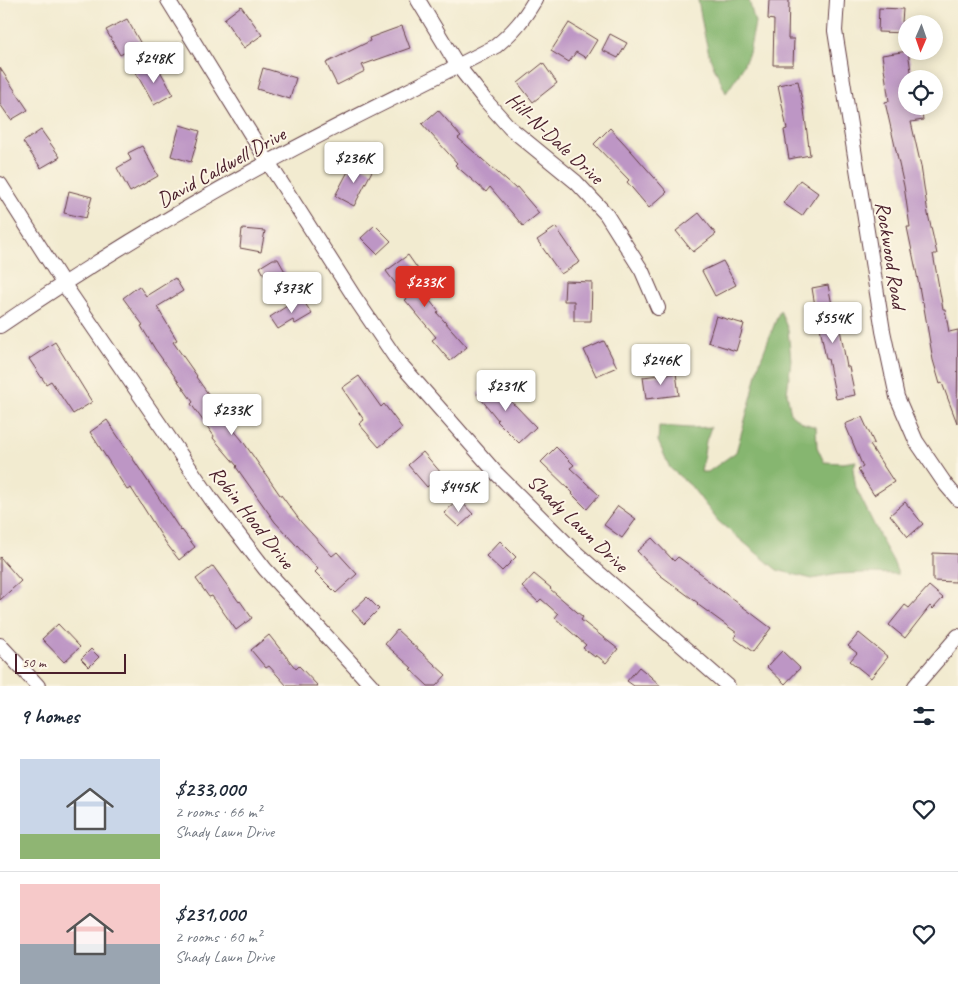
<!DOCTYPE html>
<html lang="en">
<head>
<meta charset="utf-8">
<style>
	body { margin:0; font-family:Caveat,sans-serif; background:#f2f2f3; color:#1f2937; height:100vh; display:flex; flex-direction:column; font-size:19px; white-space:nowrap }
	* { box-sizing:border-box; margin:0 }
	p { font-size:16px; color:#747a83 }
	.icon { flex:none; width:28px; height:28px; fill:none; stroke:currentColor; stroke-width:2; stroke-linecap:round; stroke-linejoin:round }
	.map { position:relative; height:686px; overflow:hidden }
	.sheet { display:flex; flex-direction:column; background:#fff; flex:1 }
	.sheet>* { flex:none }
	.needle { width:32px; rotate:182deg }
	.tools { position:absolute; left:898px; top:15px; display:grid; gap:10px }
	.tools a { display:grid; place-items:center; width:45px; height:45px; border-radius:50%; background:#fff; box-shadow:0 2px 12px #0003; font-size:25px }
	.scale { position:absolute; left:15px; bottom:12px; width:111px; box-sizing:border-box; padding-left:5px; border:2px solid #4a1f2b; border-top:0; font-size:14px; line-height:18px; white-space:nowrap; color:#4a1f2b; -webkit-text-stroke:4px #fcf5e5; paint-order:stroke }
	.price { position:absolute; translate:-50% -42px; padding:0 11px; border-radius:5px; background:#fff; color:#222; font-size:16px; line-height:32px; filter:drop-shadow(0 1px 2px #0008) }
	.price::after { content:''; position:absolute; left:50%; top:30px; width:15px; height:11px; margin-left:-8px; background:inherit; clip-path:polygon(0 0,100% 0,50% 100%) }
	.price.selected { background:#d93025; color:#fff }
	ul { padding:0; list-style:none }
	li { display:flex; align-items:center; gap:15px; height:125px; padding:0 20px }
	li+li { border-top:1px solid #e0e1e3 }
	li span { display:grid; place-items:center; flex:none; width:140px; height:100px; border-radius:0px; color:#555 }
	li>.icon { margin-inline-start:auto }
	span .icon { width:60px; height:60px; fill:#fffc; stroke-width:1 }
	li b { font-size:21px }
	h2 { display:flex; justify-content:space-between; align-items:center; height:60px; padding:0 20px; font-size:21px }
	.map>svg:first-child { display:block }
	.forest { fill:#86b66f; stroke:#686a4d }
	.building { fill:#bd96c5 }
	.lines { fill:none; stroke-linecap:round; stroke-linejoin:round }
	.minor-casing { stroke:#633e44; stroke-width:16 }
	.minor { stroke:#fff; stroke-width:14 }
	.labels { text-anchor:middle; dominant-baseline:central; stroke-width:4; stroke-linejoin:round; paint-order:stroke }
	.street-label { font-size:21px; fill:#4a1f2b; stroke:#fcf5e5 }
</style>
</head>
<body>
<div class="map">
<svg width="958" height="686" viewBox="0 0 958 686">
	<rect width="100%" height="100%" fill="#fcf5e5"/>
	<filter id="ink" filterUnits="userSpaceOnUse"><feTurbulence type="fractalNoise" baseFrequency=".02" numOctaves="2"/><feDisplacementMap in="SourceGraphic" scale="10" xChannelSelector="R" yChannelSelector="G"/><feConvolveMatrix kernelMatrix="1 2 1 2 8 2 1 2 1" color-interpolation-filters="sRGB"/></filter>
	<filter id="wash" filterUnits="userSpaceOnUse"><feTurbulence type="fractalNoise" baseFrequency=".0096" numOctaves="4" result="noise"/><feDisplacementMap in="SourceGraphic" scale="20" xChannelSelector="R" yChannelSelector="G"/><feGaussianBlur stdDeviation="1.12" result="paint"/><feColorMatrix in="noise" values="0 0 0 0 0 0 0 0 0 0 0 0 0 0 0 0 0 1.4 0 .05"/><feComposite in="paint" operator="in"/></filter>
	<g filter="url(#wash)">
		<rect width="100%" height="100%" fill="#f2ebd0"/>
		<g class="forest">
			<path d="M698,0H749L755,23L749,53L739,74L726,93L710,58L704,33Z"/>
			<path d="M780,310L788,330L791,360L787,393L791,414L803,423L816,427L817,447L824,462L843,463L856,461L853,469L856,488L884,545L893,561L898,574L864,573L838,574L812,579L777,570L718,521L691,486L670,468L658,441L659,426L691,428L711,427L706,441L701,472H708L736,452L752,395L759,364Z"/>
		</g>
		<g id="blocks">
			<g class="building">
				<path d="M769,0H789L788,39H794L793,65H773L774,20L768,19Z"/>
				<path d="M241,6L262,35L244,48L224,19Z"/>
				<path d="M879,8L903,9L902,22H906V33L878,32Z"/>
				<path d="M127,19L141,44L120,55L106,30Z"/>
				<path d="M569,23L597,40L586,58L576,52L569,62L551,51Z"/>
				<path d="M402,26L410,48L362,65L365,71L337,85L326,63L370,41L369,38Z"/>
				<path d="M610,34L627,43L618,58L602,50Z"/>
				<path d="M908,51L912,78L906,79V106H921L923,120L911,122L921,166L928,214L937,254H933L943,309H945L949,332L958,330L957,423L942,383L940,384L933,360L923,302L922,303L917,275L907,227H910L904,186L885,102L889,101L882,55Z"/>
				<path d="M155,62L173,94L154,105L136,73Z"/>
				<path d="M543,63L557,83L533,102L518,83Z"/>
				<path d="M0,68L28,110L11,120L0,104Z"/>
				<path d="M263,68L296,78L290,99L257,89Z"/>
				<path d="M798,81L804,110L810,155L789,159L784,130L787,129L778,85Z"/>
				<path d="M438,110L461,136L458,138L515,188L517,187L539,213L523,226L490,187L486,192L455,165L457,163L422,124Z"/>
				<path d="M180,125L200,131L191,162L171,156Z"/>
				<path d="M610,128L632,152L667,192L649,208L627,182L629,180L594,144Z"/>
				<path d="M41,130L60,157L41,168L23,142Z"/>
				<path d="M142,146L158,176L130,192L117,168L131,160L128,153Z"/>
				<path d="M353,162L372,171L354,206L335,196Z"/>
				<path d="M800,180L818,193L802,216L783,203Z"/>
				<path d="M69,191L92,197L86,218L64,213Z"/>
				<path d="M699,213L716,234L693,252L676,231Z"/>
				<path d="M375,225L391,241L377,254L361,238Z"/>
				<path d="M556,227L580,262L561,274L537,240Z"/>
				<path d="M242,229L265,231L261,252L240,248Z"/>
				<path d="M408,255L420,272L412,279L439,312L437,313L467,347L450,361L432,340L436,337L405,300L407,299L386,271Z"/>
				<path d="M273,259H278L288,277L270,286L260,267Z"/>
				<path d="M723,261L736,285L715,296L702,271Z"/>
				<path d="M175,278L183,291L157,307L177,340L173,342L197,376L196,377L219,409L217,410L242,440L280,495H281L301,522L332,556L337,552L357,574L336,593L315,572L318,569L275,522L236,467L237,466L213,438L214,436L191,404L193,402L155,349L141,326L143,325L123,298L139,286L146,296Z"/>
				<path d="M565,281L592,282L591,321H574V301H564Z"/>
				<path d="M828,285L837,330L840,329L847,367H849L855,395L836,399L828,359H826L817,311L816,312L812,288Z"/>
				<path d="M301,297L312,314L295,324L293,320L278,329L270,317Z"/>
				<path d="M716,316L744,324L736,351L708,342Z"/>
				<path d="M604,341L617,367L596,376L584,350Z"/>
				<path d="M55,342L92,402L73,414L51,381L46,384L29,359Z"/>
				<path d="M676,373L679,395L646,399L643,377Z"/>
				<path d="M359,376L381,407L384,404L402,428L379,447L359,424L364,420L342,388Z"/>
				<path d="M493,381L514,405H515L536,427L519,443L497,421L498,420L477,394Z"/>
				<path d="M862,417L874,443L870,445L894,482L874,495L858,470L863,467L845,424Z"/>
				<path d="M107,420L181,531L182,530L195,547L179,560L166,543L131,488L127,490L90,432Z"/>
				<path d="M556,447L574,465L570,468L599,495L587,509L572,494L573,493L541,462Z"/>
				<path d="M423,452L442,474L427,487L408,465Z"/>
				<path d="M459,499L473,514L459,527L444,513Z"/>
				<path d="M905,502L923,524L908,537L890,515Z"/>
				<path d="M618,506L636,519L622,538L604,525Z"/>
				<path d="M652,538L674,561L678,557L703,575L702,576L771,628L753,652L734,638L737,633L697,604L698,603L660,575L637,551Z"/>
				<path d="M500,541L516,557L502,571L486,556Z"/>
				<path d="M933,553L957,554L956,582L933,581Z"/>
				<path d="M0,557L21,581L0,600Z"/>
				<path d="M213,566L239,602L240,601L252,618L236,630L212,596L209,597L196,579Z"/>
				<path d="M534,574L551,588L550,589L583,617L581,620L618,649L606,663L596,655L595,657L583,648L586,645L555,618L558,614L541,599L538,602L522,587Z"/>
				<path d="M929,586L943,598L933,609L930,606L905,638L889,625L905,605L909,608Z"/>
				<path d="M367,597L379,609L364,624L352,611Z"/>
				<path d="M58,624L80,647L64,662L42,639Z"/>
				<path d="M397,630L446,675L436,686H428L410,669L412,668L385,644Z"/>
				<path d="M859,633L888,657L871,678L850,661L857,653L848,646Z"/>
				<path d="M269,635L296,669L299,666L318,686H287L269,666L266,668L251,650Z"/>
				<path d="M91,649L99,657L89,667L81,659Z"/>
				<path d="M782,651L800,668L785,684L767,667Z"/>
				<path d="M639,667L650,676L661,686H634L627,681Z"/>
			</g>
		</g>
	</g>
	<g filter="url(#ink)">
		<use href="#blocks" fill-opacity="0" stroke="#633e44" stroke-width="1"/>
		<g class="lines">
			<defs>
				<g id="minor">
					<path d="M168,0L268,162L355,298L397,360L497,474L574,551L728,686"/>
					<path d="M418,0L458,66L485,100L510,128L576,182L606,214L642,271L658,308"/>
					<path d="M837,0L835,31L883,331L897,397L916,441L946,485L958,499"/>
					<path d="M0,184L63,283L211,499L265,569L372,686"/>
					<path d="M0,326C86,267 175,213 267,163C342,122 420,86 496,46C514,31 523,20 535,0"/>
					<path d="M0,645L38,686"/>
					<path d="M915,686L958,636"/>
				</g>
			</defs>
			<use href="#minor" class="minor-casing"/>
			<use href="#minor" class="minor"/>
		</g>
	</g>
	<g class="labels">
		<g class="street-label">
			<text transform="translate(555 138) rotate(43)">Hill-N-Dale Drive</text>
			<text transform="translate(221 167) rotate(-29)">David Caldwell Drive</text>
			<text transform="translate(891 255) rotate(81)">Rockwood Road</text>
			<text transform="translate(252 517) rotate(52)">Robin Hood Drive</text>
			<text transform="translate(578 523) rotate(44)">Shady Lawn Drive</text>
		</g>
	</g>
</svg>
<div class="tools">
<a><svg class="needle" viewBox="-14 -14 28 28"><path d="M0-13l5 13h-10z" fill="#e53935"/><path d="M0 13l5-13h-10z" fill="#747a83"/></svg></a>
<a><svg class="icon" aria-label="locate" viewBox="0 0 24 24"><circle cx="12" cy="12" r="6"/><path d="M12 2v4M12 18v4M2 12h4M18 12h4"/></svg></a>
</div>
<div class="scale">50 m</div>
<b class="price" style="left:154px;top:84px">$248K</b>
<b class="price" style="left:354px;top:184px">$236K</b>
<b class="price selected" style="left:425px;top:308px">$233K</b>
<b class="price" style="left:292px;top:314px">$373K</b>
<b class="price" style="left:833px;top:344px">$554K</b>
<b class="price" style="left:661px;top:386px">$246K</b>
<b class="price" style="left:506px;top:412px">$231K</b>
<b class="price" style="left:232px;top:436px">$233K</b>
<b class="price" style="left:459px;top:513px">$445K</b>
</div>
<section class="sheet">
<h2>9 homes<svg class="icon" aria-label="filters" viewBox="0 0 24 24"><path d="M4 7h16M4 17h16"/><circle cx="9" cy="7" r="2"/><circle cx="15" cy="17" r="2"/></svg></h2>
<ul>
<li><span style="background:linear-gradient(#c9d6e8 75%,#8fb573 0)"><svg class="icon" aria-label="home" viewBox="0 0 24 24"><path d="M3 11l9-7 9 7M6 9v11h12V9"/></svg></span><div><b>$233,000</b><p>2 rooms · 66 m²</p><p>Shady Lawn Drive</p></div><svg class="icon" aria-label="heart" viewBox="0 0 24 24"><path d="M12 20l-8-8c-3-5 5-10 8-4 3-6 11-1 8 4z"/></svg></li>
<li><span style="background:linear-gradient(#f6c9c9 60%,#9aa5b1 0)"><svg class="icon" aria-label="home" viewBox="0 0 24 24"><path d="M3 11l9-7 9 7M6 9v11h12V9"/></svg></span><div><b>$231,000</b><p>2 rooms · 60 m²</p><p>Shady Lawn Drive</p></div><svg class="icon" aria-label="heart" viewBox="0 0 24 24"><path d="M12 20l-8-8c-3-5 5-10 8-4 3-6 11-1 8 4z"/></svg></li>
</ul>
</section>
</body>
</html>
